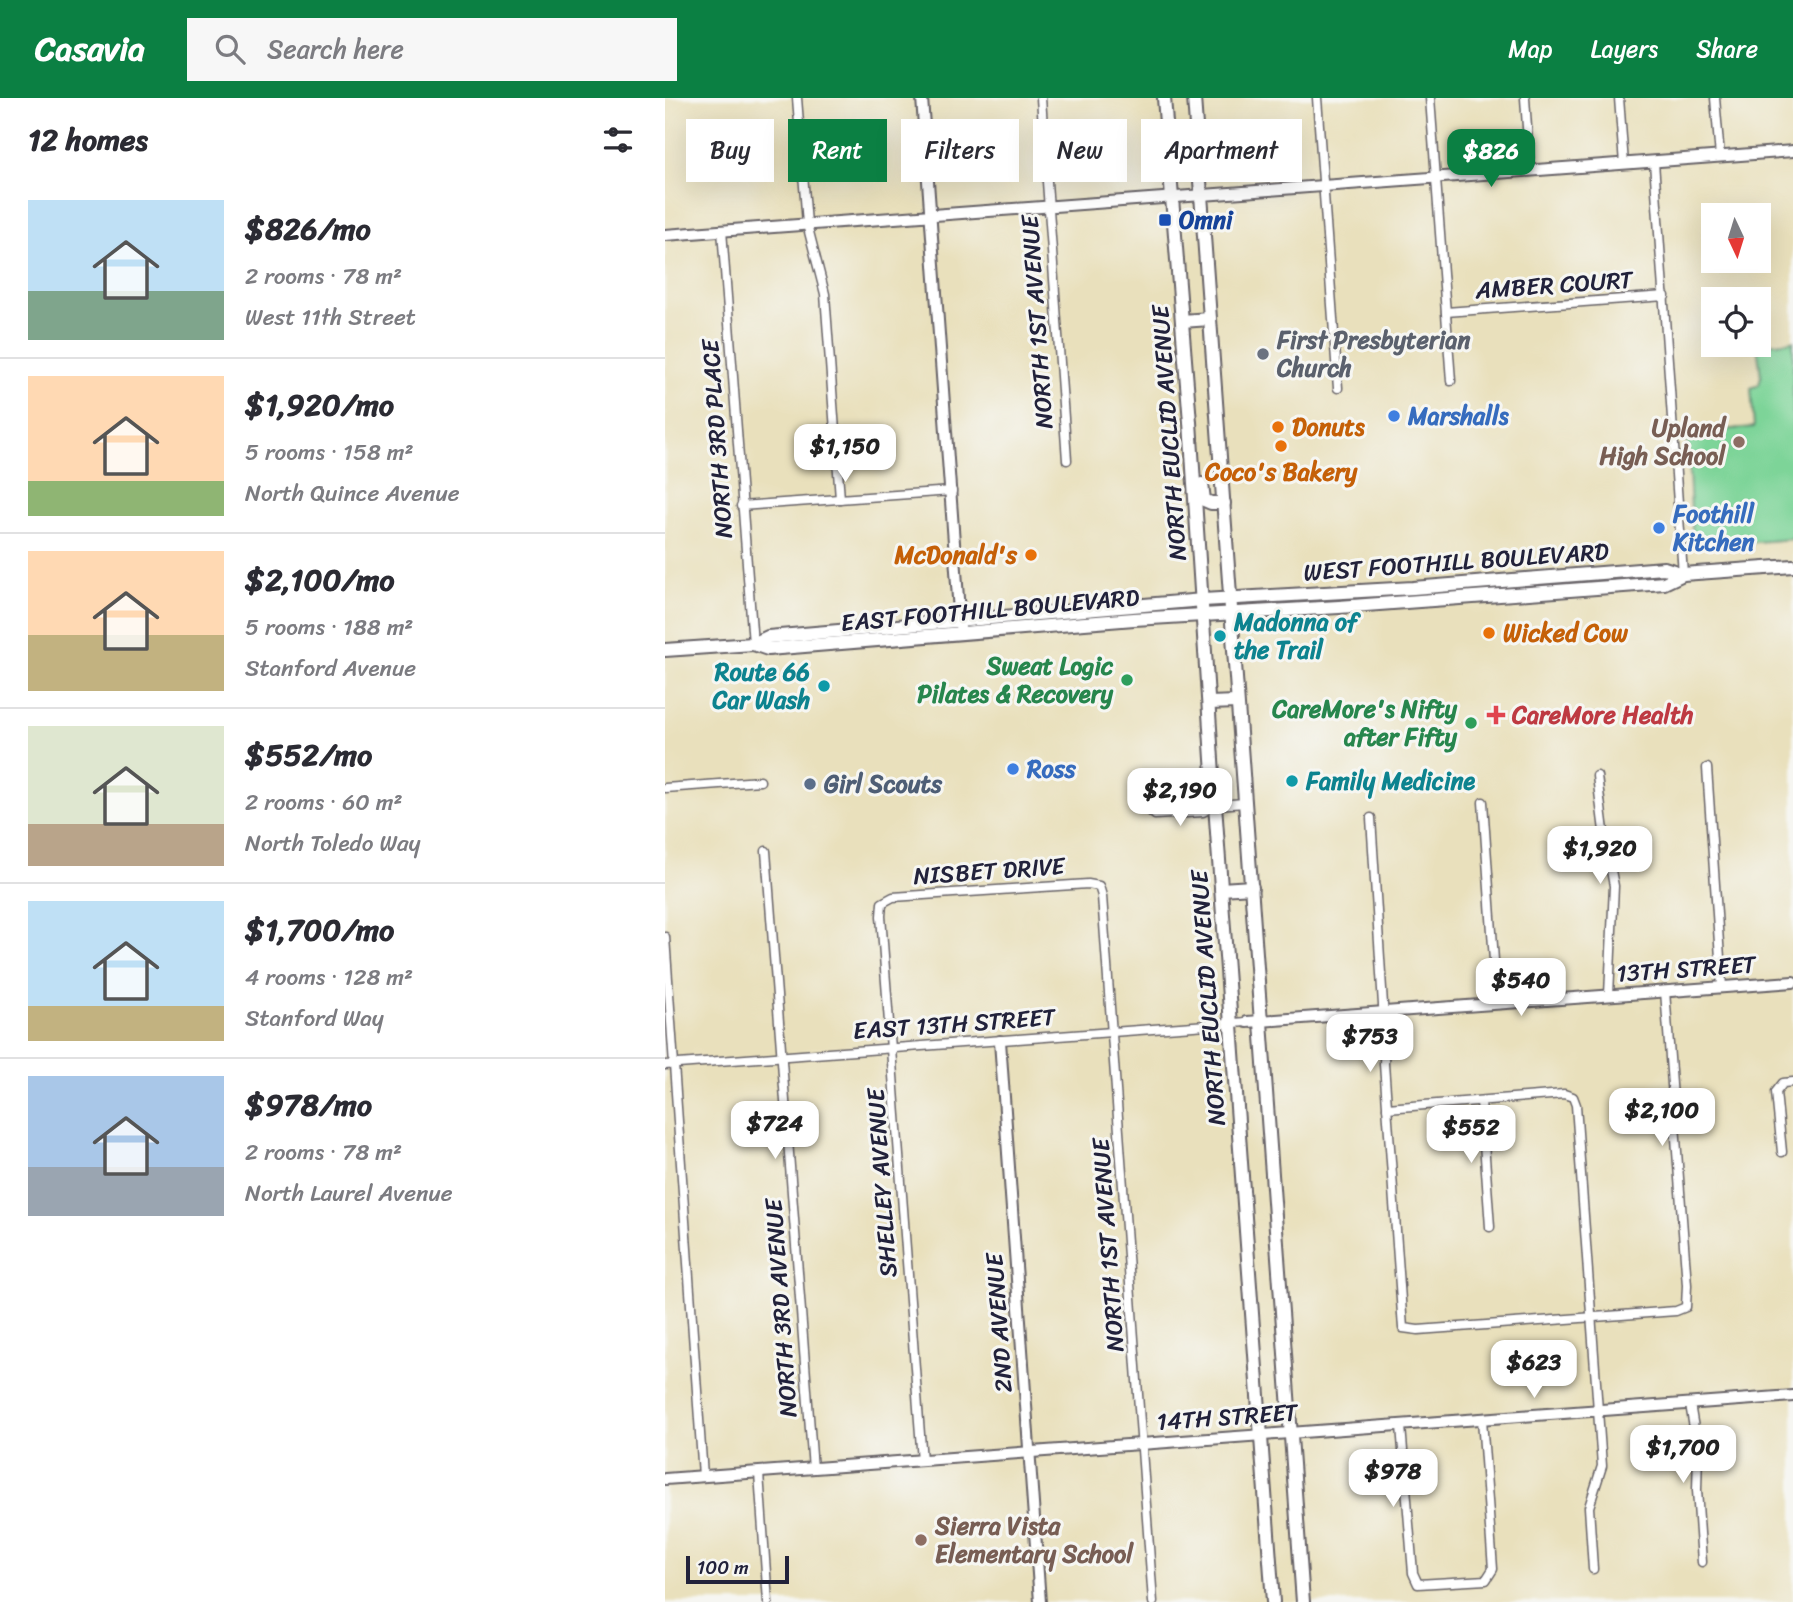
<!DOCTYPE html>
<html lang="en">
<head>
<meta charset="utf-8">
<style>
	body { margin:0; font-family:Sriracha,sans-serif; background:#f7f7f7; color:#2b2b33; height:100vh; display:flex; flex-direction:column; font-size:26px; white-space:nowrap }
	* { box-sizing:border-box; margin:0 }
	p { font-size:23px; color:#7c7c81 }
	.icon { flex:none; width:38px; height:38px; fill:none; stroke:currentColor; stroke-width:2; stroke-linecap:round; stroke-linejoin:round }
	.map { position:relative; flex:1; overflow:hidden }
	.panel { display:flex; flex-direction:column; background:#fff; width:665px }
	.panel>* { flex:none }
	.banner { position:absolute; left:21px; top:21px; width:665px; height:63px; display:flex; gap:14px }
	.needle { width:46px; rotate:176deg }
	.fabs { position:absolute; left:1036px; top:105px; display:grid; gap:14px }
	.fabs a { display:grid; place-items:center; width:70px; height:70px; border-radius:0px; background:#fff; box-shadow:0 7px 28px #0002; font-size:35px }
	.scale { position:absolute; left:21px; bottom:18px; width:103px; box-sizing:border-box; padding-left:7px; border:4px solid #22223b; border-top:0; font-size:19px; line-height:24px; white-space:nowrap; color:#22223b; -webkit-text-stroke:5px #f6f6f2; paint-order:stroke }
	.price { position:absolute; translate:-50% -60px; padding:0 16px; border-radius:14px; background:#fff; color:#222; font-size:23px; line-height:46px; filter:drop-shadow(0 2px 4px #0008) }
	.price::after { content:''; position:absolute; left:50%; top:42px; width:21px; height:16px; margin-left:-10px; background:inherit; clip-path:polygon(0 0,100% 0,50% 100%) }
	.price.on { background:#0b8043; color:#fff }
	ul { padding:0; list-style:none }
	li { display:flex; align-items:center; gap:21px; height:175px; padding:0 28px }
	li+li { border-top:2px solid #e1e1e2 }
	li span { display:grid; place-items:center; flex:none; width:196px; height:140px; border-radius:0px; color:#555 }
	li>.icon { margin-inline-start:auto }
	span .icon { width:84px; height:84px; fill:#fffc; stroke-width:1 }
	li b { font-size:30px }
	h2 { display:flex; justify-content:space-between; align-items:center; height:84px; padding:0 28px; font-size:30px }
	.pill { padding:0 24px; border-radius:0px; background:#fff; box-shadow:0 7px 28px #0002; font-size:24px; line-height:63px }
	.pill.on { background:#0b8043; color:#fff }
	header { display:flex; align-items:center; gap:42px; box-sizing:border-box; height:98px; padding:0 35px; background:#0b8043; color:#fff }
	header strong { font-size:33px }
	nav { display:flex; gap:38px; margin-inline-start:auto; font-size:24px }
	.search { width:490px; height:63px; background:#f7f7f7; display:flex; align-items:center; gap:18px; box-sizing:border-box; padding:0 24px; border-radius:0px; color:#7c7c81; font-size:26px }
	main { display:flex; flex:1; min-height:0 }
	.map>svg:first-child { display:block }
	.green { fill:#7dd498; stroke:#507b6a; stroke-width:2 }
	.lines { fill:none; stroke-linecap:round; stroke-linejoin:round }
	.minor-casing { stroke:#686468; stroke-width:11 }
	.tertiary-casing { stroke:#686468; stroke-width:14 }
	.primary-casing { stroke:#686468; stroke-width:16 }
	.minor { stroke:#fff; stroke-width:8 }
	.tertiary { stroke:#fff; stroke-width:10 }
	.primary { stroke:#fff; stroke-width:12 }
	.transit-dot { fill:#1a4fb4; stroke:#f6f6f2; stroke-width:2.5 }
	.worship-dot { fill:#6b7280; stroke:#f6f6f2; stroke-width:2.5 }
	.shop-dot { fill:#3f7fe0; stroke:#f6f6f2; stroke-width:2.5 }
	.food-dot { fill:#e8710a; stroke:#f6f6f2; stroke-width:2.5 }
	.education-dot { fill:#8d6e63; stroke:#f6f6f2; stroke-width:2.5 }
	.culture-dot { fill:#0f9aa8; stroke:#f6f6f2; stroke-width:2.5 }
	.leisure-dot { fill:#2e9e5b; stroke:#f6f6f2; stroke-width:2.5 }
	.health-dot { fill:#e0444e; stroke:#f6f6f2; stroke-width:2.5 }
	.service-dot { fill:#5c6f8a; stroke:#f6f6f2; stroke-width:2.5 }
	.labels { text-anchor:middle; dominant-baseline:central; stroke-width:6; stroke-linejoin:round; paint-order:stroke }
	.transit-label { font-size:24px; font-weight:bold; fill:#164399; stroke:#f6f6f2; text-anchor:start }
	.street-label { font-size:24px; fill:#22223b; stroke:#f6f6f2 }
	.worship-label { font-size:24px; font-weight:bold; fill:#5b616d; stroke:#f6f6f2; text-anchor:start }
	.shop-label { font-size:24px; font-weight:bold; fill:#366cbe; stroke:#f6f6f2; text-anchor:start }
	.food-label { font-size:24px; font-weight:bold; fill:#c56008; stroke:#f6f6f2; text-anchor:start }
	.education-label { font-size:24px; font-weight:bold; fill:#785e54; stroke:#f6f6f2; text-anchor:end }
	.culture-label { font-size:24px; font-weight:bold; fill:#0d838f; stroke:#f6f6f2; text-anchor:start }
	.leisure-label { font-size:24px; font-weight:bold; fill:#27864d; stroke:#f6f6f2; text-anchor:end }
	.health-label { font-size:24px; font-weight:bold; fill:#be3a42; stroke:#f6f6f2; text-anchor:start }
	.service-label { font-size:24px; font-weight:bold; fill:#4e5e75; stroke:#f6f6f2; text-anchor:start }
</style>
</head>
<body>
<header>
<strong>Casavia</strong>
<div class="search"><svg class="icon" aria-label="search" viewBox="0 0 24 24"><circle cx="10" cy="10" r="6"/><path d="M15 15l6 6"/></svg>Search here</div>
<nav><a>Map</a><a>Layers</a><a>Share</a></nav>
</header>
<main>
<section class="panel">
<h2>12 homes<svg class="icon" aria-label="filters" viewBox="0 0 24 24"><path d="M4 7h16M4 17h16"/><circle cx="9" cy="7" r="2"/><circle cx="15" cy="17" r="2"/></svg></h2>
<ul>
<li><span style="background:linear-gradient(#bfe0f5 65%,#7fa58c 0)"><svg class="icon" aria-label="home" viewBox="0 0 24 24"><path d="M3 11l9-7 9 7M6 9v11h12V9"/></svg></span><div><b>$826/mo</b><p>2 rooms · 78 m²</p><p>West 11th Street</p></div></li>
<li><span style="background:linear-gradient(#ffd9b3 75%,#8fb573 0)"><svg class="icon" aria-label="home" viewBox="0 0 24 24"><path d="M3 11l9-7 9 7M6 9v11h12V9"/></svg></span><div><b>$1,920/mo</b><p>5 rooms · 158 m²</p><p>North Quince Avenue</p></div></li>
<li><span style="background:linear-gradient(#ffd9b3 60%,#c2b280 0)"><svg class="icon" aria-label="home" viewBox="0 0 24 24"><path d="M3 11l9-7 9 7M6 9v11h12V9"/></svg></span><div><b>$2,100/mo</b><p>5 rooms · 188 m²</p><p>Stanford Avenue</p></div></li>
<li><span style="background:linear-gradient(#dfe7d0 70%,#b9a48a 0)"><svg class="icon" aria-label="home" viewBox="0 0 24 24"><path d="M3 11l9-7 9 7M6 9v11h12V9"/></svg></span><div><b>$552/mo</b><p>2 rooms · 60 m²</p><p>North Toledo Way</p></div></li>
<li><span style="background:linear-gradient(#bfe0f5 75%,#c2b280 0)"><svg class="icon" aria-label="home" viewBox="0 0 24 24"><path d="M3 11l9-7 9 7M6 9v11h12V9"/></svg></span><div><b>$1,700/mo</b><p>4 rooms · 128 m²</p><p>Stanford Way</p></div></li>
<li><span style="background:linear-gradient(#a9c7e8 65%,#9aa5b1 0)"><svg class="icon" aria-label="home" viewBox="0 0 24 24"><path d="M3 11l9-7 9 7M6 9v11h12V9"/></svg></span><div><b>$978/mo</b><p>2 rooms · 78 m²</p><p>North Laurel Avenue</p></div></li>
</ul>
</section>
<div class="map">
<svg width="1128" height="1504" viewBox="0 0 1128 1504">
	<rect width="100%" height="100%" fill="#f6f6f2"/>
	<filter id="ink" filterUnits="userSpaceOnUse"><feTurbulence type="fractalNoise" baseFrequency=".0143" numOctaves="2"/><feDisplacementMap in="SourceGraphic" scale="14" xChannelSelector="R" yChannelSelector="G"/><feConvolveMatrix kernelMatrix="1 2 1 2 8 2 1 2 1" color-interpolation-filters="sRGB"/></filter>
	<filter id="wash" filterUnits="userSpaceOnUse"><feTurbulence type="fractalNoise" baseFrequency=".00686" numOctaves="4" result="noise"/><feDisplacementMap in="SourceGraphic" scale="28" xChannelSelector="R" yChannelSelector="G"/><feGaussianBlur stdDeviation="1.57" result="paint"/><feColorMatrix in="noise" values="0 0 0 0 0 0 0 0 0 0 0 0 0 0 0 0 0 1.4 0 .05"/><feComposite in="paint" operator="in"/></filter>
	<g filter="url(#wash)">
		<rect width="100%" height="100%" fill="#e9e0bc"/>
		<path class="green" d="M1128,243V441L1028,449L1022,335L1089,329L1086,290L1094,287L1096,278L1092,247Z"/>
	</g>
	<g filter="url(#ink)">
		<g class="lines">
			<defs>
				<g id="minor">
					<path d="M132,0L142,126L160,196L175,401"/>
					<path d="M376,0L402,362"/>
					<path d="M652,0L673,290"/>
					<path d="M765,0L786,283"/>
					<path d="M860,0L865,73"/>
					<path d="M954,0L959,66"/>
					<path d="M1050,0L1055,59"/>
					<path d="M989,64L1018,476"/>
					<path d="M57,132L88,546"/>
					<path d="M781,214L1000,198"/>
					<path d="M76,408L287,393"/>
					<path d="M1042,670L1057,889"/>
					<path d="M932,678L940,741L949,788L944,897"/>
					<path d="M0,690L95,683"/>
					<path d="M818,704L832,906"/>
					<path d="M550,707L538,714L490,717L484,712L490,707L537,703L550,707L581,705"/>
					<path d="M706,720L720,938L719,966L738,1230L753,1232L1011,1213L1021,1209L1022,1187L1000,893"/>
					<path d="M101,753L148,1371"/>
					<path d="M0,839L38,1378"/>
					<path d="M0,967L582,924"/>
					<path d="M816,1003L825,1129"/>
					<path d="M722,1010L899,996L908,999L911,1007L937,1368L924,1409L928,1471"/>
					<path d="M1117,1054L1111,994L1118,985L1128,984"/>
					<path d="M1025,1306L1033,1354L1032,1392L1037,1464"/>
					<path d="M736,1328L748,1475L753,1486L821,1482L828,1471L817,1321"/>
					<path d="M257,1363L216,818L217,805L228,799L423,786L434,788L437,798L488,1504"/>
					<path d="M94,1375L103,1504"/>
				</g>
				<g id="tertiary">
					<path d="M257,0L295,528"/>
					<path d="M0,137L1128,53"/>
					<path d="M582,924L1128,884"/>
					<path d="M335,943L375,1504"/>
					<path d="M0,1381L1128,1298"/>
				</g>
				<g id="primary">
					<path d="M499,0L525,324L550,707L608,1504"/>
					<path d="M529,0L638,1504"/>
					<path d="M517,223L545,221"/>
					<path d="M537,386L539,402L546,405H559"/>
					<path d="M88,546L103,551L469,521L674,509L999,485L1018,476L1128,468"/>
					<path d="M0,552L88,546L103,539L538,502L748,490L999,470L1018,476"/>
					<path d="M544,605L572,604"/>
					<path d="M556,791L587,789"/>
				</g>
			</defs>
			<use href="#minor" class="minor-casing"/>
			<use href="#tertiary" class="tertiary-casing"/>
			<use href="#primary" class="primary-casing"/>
			<use href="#minor" class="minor"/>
			<use href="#tertiary" class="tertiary"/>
			<use href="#primary" class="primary"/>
		</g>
	</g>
	<rect class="transit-dot" x="493" y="115" width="14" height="14" rx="3.5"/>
	<circle class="worship-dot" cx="598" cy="256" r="7"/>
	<g class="shop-dot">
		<circle cx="729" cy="318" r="7"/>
		<circle cx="994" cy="430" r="7"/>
		<circle cx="348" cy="671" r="7"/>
	</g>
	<g class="food-dot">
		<circle cx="613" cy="329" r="7"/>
		<circle cx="616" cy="348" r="7"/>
		<circle cx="366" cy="457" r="7"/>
		<circle cx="824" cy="535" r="7"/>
	</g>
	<g class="education-dot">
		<circle cx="1074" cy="344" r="7"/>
		<circle cx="256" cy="1442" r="7"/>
	</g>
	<g class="culture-dot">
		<circle cx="555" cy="538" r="7"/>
		<circle cx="159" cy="588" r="7"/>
		<circle cx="627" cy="683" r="7"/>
	</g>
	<g class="leisure-dot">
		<circle cx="462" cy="582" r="7"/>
		<circle cx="806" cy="625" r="7"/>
	</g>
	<path class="health-dot" d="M827.5 606.5h7v7h7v7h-7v7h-7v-7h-7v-7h7z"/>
	<circle class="service-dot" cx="145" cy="686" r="7"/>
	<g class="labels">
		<g class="transit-label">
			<text x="514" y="122">Omni</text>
		</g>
		<g class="street-label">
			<text transform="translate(889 187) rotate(-4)">AMBER COURT</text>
			<text transform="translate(372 224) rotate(-94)">NORTH 1ST AVENUE</text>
			<text transform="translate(504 335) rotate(-94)">NORTH EUCLID AVENUE</text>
			<text transform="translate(52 341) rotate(-94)">NORTH 3RD PLACE</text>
			<text transform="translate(791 464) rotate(-4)">WEST FOOTHILL BOULEVARD</text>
			<text transform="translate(325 512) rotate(-5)">EAST FOOTHILL BOULEVARD</text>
			<text transform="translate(324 773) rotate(-4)">NISBET DRIVE</text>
			<text transform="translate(1021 871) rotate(-4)">13TH STREET</text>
			<text transform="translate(543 900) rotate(-94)">NORTH EUCLID AVENUE</text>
			<text transform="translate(289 926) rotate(-4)">EAST 13TH STREET</text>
			<text transform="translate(217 1085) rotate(-94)">SHELLEY AVENUE</text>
			<text transform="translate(443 1147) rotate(-94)">NORTH 1ST AVENUE</text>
			<text transform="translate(116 1210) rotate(-94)">NORTH 3RD AVENUE</text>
			<text transform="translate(334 1225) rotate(-94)">2ND AVENUE</text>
			<text transform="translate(562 1319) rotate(-4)">14TH STREET</text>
		</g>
		<g class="worship-label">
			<text x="612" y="242">First Presbyterian<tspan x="612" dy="28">Church</tspan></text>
		</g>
		<g class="shop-label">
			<text x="743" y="318">Marshalls</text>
			<text x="1008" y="416">Foothill<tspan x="1008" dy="28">Kitchen</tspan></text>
			<text x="362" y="671">Ross</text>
		</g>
		<g class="food-label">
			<text x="627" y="329">Donuts</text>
			<text x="616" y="374" text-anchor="middle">Coco's Bakery</text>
			<text x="352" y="457" text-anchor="end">McDonald's</text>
			<text x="838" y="535">Wicked Cow</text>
		</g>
		<g class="education-label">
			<text x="1060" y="330">Upland<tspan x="1060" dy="28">High School</tspan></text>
			<text x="270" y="1428" text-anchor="start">Sierra Vista<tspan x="270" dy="28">Elementary School</tspan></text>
		</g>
		<g class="culture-label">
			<text x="569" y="524">Madonna of<tspan x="569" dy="28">the Trail</tspan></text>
			<text x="145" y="574" text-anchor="end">Route 66<tspan x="145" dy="28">Car Wash</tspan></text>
			<text x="641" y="683">Family Medicine</text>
		</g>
		<g class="leisure-label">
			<text x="448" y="568">Sweat Logic<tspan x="448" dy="28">Pilates &amp; Recovery</tspan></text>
			<text x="792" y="611">CareMore's Nifty<tspan x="792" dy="28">after Fifty</tspan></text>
		</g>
		<g class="health-label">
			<text x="847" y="617">CareMore Health</text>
		</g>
		<g class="service-label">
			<text x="159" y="686">Girl Scouts</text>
		</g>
	</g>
</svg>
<div class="fabs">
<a><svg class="needle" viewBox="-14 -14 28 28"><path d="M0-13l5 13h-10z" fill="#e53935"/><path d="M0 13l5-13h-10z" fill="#7c7c81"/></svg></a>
<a><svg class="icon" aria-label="locate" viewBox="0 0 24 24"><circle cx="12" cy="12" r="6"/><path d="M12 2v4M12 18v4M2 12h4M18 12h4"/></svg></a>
</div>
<div class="scale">100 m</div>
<b class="price on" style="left:826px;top:91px">$826</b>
<b class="price" style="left:180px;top:386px">$1,150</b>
<b class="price" style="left:515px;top:730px">$2,190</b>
<b class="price" style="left:935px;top:788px">$1,920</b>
<b class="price" style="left:856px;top:920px">$540</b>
<b class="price" style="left:705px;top:976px">$753</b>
<b class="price" style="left:997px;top:1050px">$2,100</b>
<b class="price" style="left:110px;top:1063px">$724</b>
<b class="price" style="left:806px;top:1067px">$552</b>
<b class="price" style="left:869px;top:1302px">$623</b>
<b class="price" style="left:1018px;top:1387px">$1,700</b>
<b class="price" style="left:728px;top:1411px">$978</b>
<div class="banner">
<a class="pill">Buy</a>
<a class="pill on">Rent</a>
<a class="pill">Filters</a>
<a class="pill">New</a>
<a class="pill">Apartment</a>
</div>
</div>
</main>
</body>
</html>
